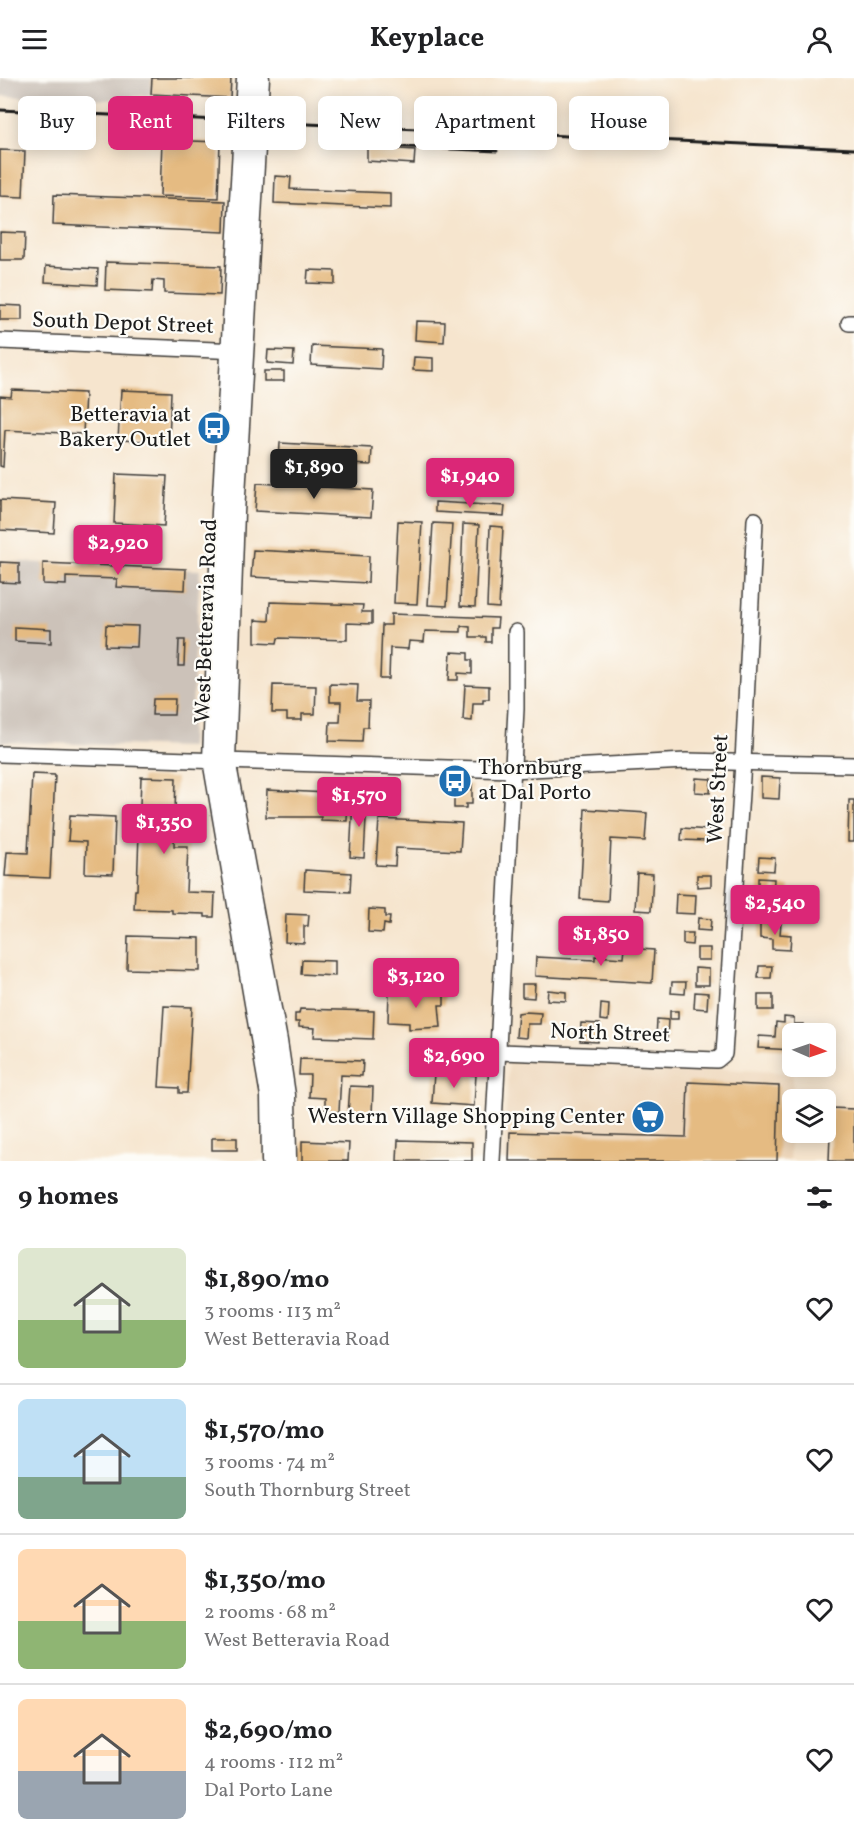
<!DOCTYPE html>
<html lang="en">
<head>
<meta charset="utf-8">
<style>
	body { margin:0; font-family:Vollkorn,serif; background:#f6f6f6; color:#202124; height:100vh; display:flex; flex-direction:column; font-size:22px; white-space:nowrap }
	* { box-sizing:border-box; margin:0 }
	p { font-size:20px; color:#757577 }
	.icon { flex:none; width:33px; height:33px; fill:none; stroke:currentColor; stroke-width:2; stroke-linecap:round; stroke-linejoin:round }
	.map { position:relative; height:1083px; overflow:hidden }
	.panel { display:flex; flex-direction:column; background:#fff; flex:1 }
	.panel>* { flex:none }
	.banner { position:absolute; left:18px; top:18px; width:819px; height:54px; display:flex; gap:12px }
	.needle { width:39px; rotate:92deg }
	.buttons { position:absolute; left:782px; top:945px; display:grid; gap:12px }
	.buttons a { display:grid; place-items:center; width:54px; height:54px; border-radius:9px; background:#fff; box-shadow:0 3px 15px #0003; font-size:30px }
	.price { position:absolute; translate:-50% -51px; padding:0 14px; border-radius:6px; background:#db2777; color:#fff; font-size:20px; line-height:39px; filter:drop-shadow(0 2px 3px #0008) }
	.price::after { content:''; position:absolute; left:50%; top:36px; width:18px; height:14px; margin-left:-9px; background:inherit; clip-path:polygon(0 0,100% 0,50% 100%) }
	.price.on { background:#222; color:#fff }
	ul { padding:0; list-style:none }
	li { display:flex; align-items:center; gap:18px; height:150px; padding:0 18px }
	li+li { border-top:2px solid #e0e0e0 }
	li span { display:grid; place-items:center; flex:none; width:168px; height:120px; border-radius:9px; color:#555 }
	li>.icon { margin-inline-start:auto }
	span .icon { width:72px; height:72px; fill:#fffc; stroke-width:1 }
	li b { font-size:26px }
	h2 { display:flex; justify-content:space-between; align-items:center; height:72px; padding:0 18px; font-size:26px }
	.chip { padding:0 21px; border-radius:9px; background:#fff; box-shadow:0 3px 15px #0003; font-size:21px; line-height:54px }
	.chip.on { background:#db2777; color:#fff }
	header { display:flex; justify-content:space-between; align-items:center; height:78px; padding:0 18px; background:#fff; font-size:27px; font-weight:700 }
	.map>svg:first-child { display:block }
	.built { fill:#eed7bb }
	.industrial { fill:#ccc2b9 }
	.building { fill:#e5bb82 }
	.lines { fill:none; stroke-linecap:round; stroke-linejoin:round }
	.minor-casing { stroke:#3d3a37; stroke-width:18 }
	.major-casing { stroke:#3d3a37; stroke-width:21 }
	.minor { stroke:#fff; stroke-width:15 }
	.major { stroke:#fff; stroke-width:18 }
	.rail { stroke:#1c1c1c; stroke-width:3 }
	.labels { text-anchor:middle; dominant-baseline:central; stroke-width:4.5; stroke-linejoin:round; paint-order:stroke }
	.street-label { font-size:22px; fill:#1c1c1c; stroke:#fdfcf7 }
	.poi-label { font-size:22px; fill:#1c1c1c; stroke:#fdfcf7; text-anchor:end }
</style>
</head>
<body>
<header><svg class="icon" aria-label="menu" viewBox="0 0 24 24"><path d="M4 6h16M4 12h16M4 18h16"/></svg>Keyplace<svg class="icon" aria-label="person" viewBox="0 0 24 24"><circle cx="12" cy="8" r="4"/><path d="M4 21q1-7 8-7t8 7"/></svg></header>
<div class="map">
<svg width="854" height="1083" viewBox="0 0 854 1083">
	<rect width="100%" height="100%" fill="#fdfcf7"/>
	<filter id="ink" filterUnits="userSpaceOnUse"><feTurbulence type="fractalNoise" baseFrequency=".0167" numOctaves="2"/><feDisplacementMap in="SourceGraphic" scale="12" xChannelSelector="R" yChannelSelector="G"/><feConvolveMatrix kernelMatrix="1 2 1 2 8 2 1 2 1" color-interpolation-filters="sRGB"/></filter>
	<filter id="wash" filterUnits="userSpaceOnUse"><feTurbulence type="fractalNoise" baseFrequency=".008" numOctaves="4" result="noise"/><feDisplacementMap in="SourceGraphic" scale="24" xChannelSelector="R" yChannelSelector="G"/><feGaussianBlur stdDeviation="1.35" result="paint"/><feColorMatrix in="noise" values="0 0 0 0 0 0 0 0 0 0 0 0 0 0 0 0 0 1.4 0 .05"/><feComposite in="paint" operator="in"/></filter>
	<g filter="url(#wash)">
		<rect width="100%" height="100%" fill="#f6e5ce"/>
		<path class="built" d="M509,978L793,995L789,1083H503Z"/>
		<g class="industrial">
			<path d="M0,0H232L231,20L151,16L106,22L0,18Z"/>
			<path d="M0,483L200,492L190,669L0,664Z"/>
		</g>
		<g id="blocks">
			<g class="building">
				<path d="M152,0H231L230,20L151,16Z"/>
				<path d="M162,62L220,64L218,120L160,118Z"/>
				<path d="M367,69L415,72L414,86L367,83Z"/>
				<path d="M0,72L25,73L23,119L0,118Z"/>
				<path d="M275,98L291,99L290,111L390,115V130L274,125Z"/>
				<path d="M54,117L225,123L224,154L53,147Z"/>
				<path d="M0,154L25,155L24,182H0Z"/>
				<path d="M106,184L221,188L220,217L164,215V203L153,202L152,214L105,212Z"/>
				<path d="M46,188L98,191L97,207L45,204Z"/>
				<path d="M308,192L335,193V206L307,205Z"/>
				<path d="M0,227L22,228V242H0Z"/>
				<path d="M416,243L445,244L444,264L415,262Z"/>
				<path d="M312,268L382,271L381,291L311,287Z"/>
				<path d="M268,272L294,273L293,287L267,285Z"/>
				<path d="M414,279L433,280V293L413,292Z"/>
				<rect x="264" y="293" width="20" height="10"/>
				<path d="M12,312L85,315L83,356L5,352L3,389L0,388V318L11,319Z"/>
				<path d="M121,312L171,314L169,364L118,362Z"/>
				<path d="M280,365L372,370L371,387L279,383Z"/>
				<path d="M116,396L167,398L164,448L114,445Z"/>
				<path d="M257,405L373,412L371,439L255,433Z"/>
				<path d="M0,422L56,425L54,455L0,452Z"/>
				<path d="M435,424L505,428L504,438L435,434Z"/>
				<path d="M398,443L422,444L417,526L394,525Z"/>
				<path d="M433,445L452,446L447,528L428,527Z"/>
				<path d="M463,446L479,447L475,529L460,528Z"/>
				<path d="M490,448L503,449L499,530L487,529Z"/>
				<path d="M253,472L369,478L368,505L251,499Z"/>
				<path d="M0,484L19,485V505L0,504Z"/>
				<path d="M43,485L186,491L185,512L116,509L117,501L66,499V507L43,506Z"/>
				<path d="M270,524L363,527L362,534H372V546L347,545V562L278,560L277,565L255,564V542L269,543Z"/>
				<path d="M391,536L498,540L497,550H491V564H486V559H470V549L461,548V554L425,553L424,564L409,563L408,571L390,570L389,601H380L382,547H391Z"/>
				<path d="M106,547L138,548L137,569L105,568Z"/>
				<path d="M15,549L51,551V565L15,563Z"/>
				<path d="M179,562H185L184,588H178Z"/>
				<path d="M451,574L468,575V582H472V596L458,595V602H449Z"/>
				<path d="M330,606L358,607L357,623H369L368,649H363L362,664L329,663L330,644H340L341,624H330Z"/>
				<path d="M273,607L316,608L315,636H302V642H287V635H272Z"/>
				<path d="M465,607L489,608V621H483V625H473L472,643L463,642Z"/>
				<path d="M153,621H175L174,637H152Z"/>
				<path d="M32,696L55,697L50,800L5,798L7,774L28,775Z"/>
				<path d="M141,699L176,700L174,768H188L186,814L215,815L214,839H205V836L172,835V832L134,831L135,812H137Z"/>
				<path d="M761,699L780,700L779,721L761,720Z"/>
				<path d="M696,700L711,701L710,715L695,714Z"/>
				<path d="M461,706H472V726H466V730H454V711H461Z"/>
				<path d="M267,712L348,716L347,743L321,742V739H266Z"/>
				<path d="M353,721H367L364,780L350,779Z"/>
				<path d="M849,722H854V764H848Z"/>
				<path d="M585,731L647,735L645,763L611,761L608,823L580,821Z"/>
				<path d="M70,737L115,739L113,796L85,795L86,764L68,763Z"/>
				<path d="M379,741L462,745L460,773L396,770L395,788L376,787Z"/>
				<path d="M682,750L709,752L708,763L681,762Z"/>
				<path d="M759,779L775,780L774,793L758,792Z"/>
				<path d="M305,792L351,795L350,814L304,812Z"/>
				<path d="M637,795L653,796L651,833L635,832Z"/>
				<path d="M697,797H711V808L697,809Z"/>
				<path d="M758,800L774,801L773,818L758,817Z"/>
				<path d="M777,808L789,809V820L776,819Z"/>
				<path d="M676,816L696,817L695,836L675,835Z"/>
				<path d="M369,831L385,832V839H390L389,847L384,846L383,855L368,854Z"/>
				<path d="M286,836L309,837L308,848H304V865L285,864Z"/>
				<path d="M698,840L711,841L710,853L697,852Z"/>
				<path d="M760,844L781,845L780,856L791,857L790,872L772,871V861L760,860Z"/>
				<path d="M683,855H693L692,867L683,866Z"/>
				<path d="M128,858L200,860V893L127,891Z"/>
				<path d="M625,870L654,872L652,905L535,898L536,879L595,882V878L624,880Z"/>
				<rect x="697" y="870" width="13" height="12"/>
				<path d="M302,882L335,883V898L301,896Z"/>
				<path d="M759,888H772L771,900H758Z"/>
				<path d="M695,890L709,891V907H695Z"/>
				<path d="M672,904H686L685,916L671,915Z"/>
				<path d="M522,906H535L534,920L522,919Z"/>
				<path d="M548,912L566,914V923L547,922Z"/>
				<path d="M389,914L444,916V927H439L441,949L409,951V945L388,944Z"/>
				<path d="M695,914L708,915L707,931L694,930Z"/>
				<rect x="758" y="917" width="15" height="15"/>
				<path d="M601,926L609,927L608,943L600,942Z"/>
				<path d="M164,928L192,929L187,1015H179V1010L159,1009Z"/>
				<path d="M300,931L374,933L373,961L314,959L315,950L299,949V944H295V936H299Z"/>
				<rect x="670" y="933" width="8" height="8"/>
				<path d="M525,934L541,935L540,946H527L526,960L516,959L518,935Z"/>
				<path d="M784,939L794,940V946H803V956H792V972L758,970L759,958L775,959L776,944L784,945Z"/>
				<path d="M657,941L668,942L667,961H656Z"/>
				<path d="M581,945L600,946L598,964L580,963Z"/>
				<path d="M300,981L363,983L362,998L341,997L339,1034L325,1033V1020L309,1019L310,997H299Z"/>
				<path d="M434,995L476,997L474,1028L432,1025Z"/>
				<path d="M688,1004L779,1008L777,1083H509L510,1054L686,1059Z"/>
				<path d="M350,1008L373,1009L372,1037L348,1036Z"/>
				<path d="M831,1030L854,1031V1083H829Z"/>
				<rect x="212" y="1060" width="25" height="12"/>
				<path d="M398,1062L472,1064V1083H397Z"/>
				<path d="M302,1063L349,1065L348,1083H302Z"/>
			</g>
		</g>
	</g>
	<g filter="url(#ink)">
		<use href="#blocks" fill-opacity="0" stroke="#3d3a37" stroke-width="1.5"/>
		<g class="lines">
			<defs>
				<g id="minor">
					<path d="M849,245H854"/>
					<path d="M0,263L240,273"/>
					<path d="M0,676L512,692L686,683L854,687"/>
					<path d="M498,974L717,982L724,976L743,684L755,442"/>
					<path d="M492,1083L516,631V554"/>
				</g>
				<g id="major">
					<path d="M246,0L221,434L212,682L270,1018L271,1083"/>
					<path d="M260,0L235,435L226,682L278,963L286,1017L287,1083"/>
				</g>
			</defs>
			<use href="#minor" class="minor-casing"/>
			<use href="#major" class="major-casing"/>
			<use href="#minor" class="minor"/>
			<use href="#major" class="major"/>
			<g class="rail">
				<path d="M0,32L854,71"/>
				<path d="M326,51L387,68L497,73"/>
			</g>
		</g>
	</g>
	<defs>
		<symbol id="bus-disc" viewBox="-11 -11 22 22"><circle r="9.5" fill="#1f6fb2" stroke="#fdfcf7"/><path d="M-5-6H5V4H4V6H2V4H-2V6H-4V4H-5ZM-3.5-4V0h7V-4ZM-3.5 1.2v1.5H-2V1.2ZM2 1.2v1.5H3.5V1.2Z" fill="#fff"/></symbol>
		<symbol id="supermarket-disc" viewBox="-11 -11 22 22"><circle r="9.5" fill="#1f6fb2" stroke="#fdfcf7"/><path d="M-6-5.5h2.5l.6 2H6L4.5 2H-2.5L-4.4-4H-6ZM-1.5 3.2a1.3 1.3 0 1 0 .1 0ZM3 3.2a1.3 1.3 0 1 0 .1 0Z" fill="#fff"/></symbol>
	</defs>
	<g fill-rule="evenodd">
		<use href="#bus-disc" x="195" y="331" width="38" height="38"/>
		<use href="#bus-disc" x="436" y="684" width="38" height="38"/>
		<use href="#supermarket-disc" x="629" y="1020" width="38" height="38"/>
	</g>
	<g class="labels">
		<g class="street-label">
			<text transform="translate(123 246) rotate(2)">South Depot Street</text>
			<text transform="translate(207 543) rotate(-88)">West Betteravia Road</text>
			<text transform="translate(719 711) rotate(-87)">West Street</text>
			<text transform="translate(610 956) rotate(2)">North Street</text>
		</g>
		<g class="poi-label">
			<text x="191" y="337">Betteravia at<tspan x="191" dy="25">Bakery Outlet</tspan></text>
			<text x="478" y="690" text-anchor="start">Thornburg<tspan x="478" dy="25">at Dal Porto</tspan></text>
			<text x="625" y="1039">Western Village Shopping Center</text>
		</g>
	</g>
</svg>
<div class="buttons">
<a><svg class="needle" viewBox="-14 -14 28 28"><path d="M0-13l5 13h-10z" fill="#e53935"/><path d="M0 13l5-13h-10z" fill="#757577"/></svg></a>
<a><svg class="icon" aria-label="layers" viewBox="0 0 24 24"><path d="M12 4l9 5-9 5-9-5zM3 14l9 5 9-5"/></svg></a>
</div>
<b class="price on" style="left:314px;top:422px">$1,890</b>
<b class="price" style="left:470px;top:431px">$1,940</b>
<b class="price" style="left:118px;top:498px">$2,920</b>
<b class="price" style="left:359px;top:750px">$1,570</b>
<b class="price" style="left:164px;top:777px">$1,350</b>
<b class="price" style="left:775px;top:858px">$2,540</b>
<b class="price" style="left:601px;top:889px">$1,850</b>
<b class="price" style="left:416px;top:931px">$3,120</b>
<b class="price" style="left:454px;top:1011px">$2,690</b>
<div class="banner">
<a class="chip">Buy</a>
<a class="chip on">Rent</a>
<a class="chip">Filters</a>
<a class="chip">New</a>
<a class="chip">Apartment</a>
<a class="chip">House</a>
</div>
</div>
<section class="panel">
<h2>9 homes<svg class="icon" aria-label="filters" viewBox="0 0 24 24"><path d="M4 7h16M4 17h16"/><circle cx="9" cy="7" r="2"/><circle cx="15" cy="17" r="2"/></svg></h2>
<ul>
<li><span style="background:linear-gradient(#dfe7d0 60%,#8fb573 0)"><svg class="icon" aria-label="home" viewBox="0 0 24 24"><path d="M3 11l9-7 9 7M6 9v11h12V9"/></svg></span><div><b>$1,890/mo</b><p>3 rooms · 113 m²</p><p>West Betteravia Road</p></div><svg class="icon" aria-label="heart" viewBox="0 0 24 24"><path d="M12 20l-8-8c-3-5 5-10 8-4 3-6 11-1 8 4z"/></svg></li>
<li><span style="background:linear-gradient(#bfe0f5 65%,#7fa58c 0)"><svg class="icon" aria-label="home" viewBox="0 0 24 24"><path d="M3 11l9-7 9 7M6 9v11h12V9"/></svg></span><div><b>$1,570/mo</b><p>3 rooms · 74 m²</p><p>South Thornburg Street</p></div><svg class="icon" aria-label="heart" viewBox="0 0 24 24"><path d="M12 20l-8-8c-3-5 5-10 8-4 3-6 11-1 8 4z"/></svg></li>
<li><span style="background:linear-gradient(#ffd9b3 60%,#8fb573 0)"><svg class="icon" aria-label="home" viewBox="0 0 24 24"><path d="M3 11l9-7 9 7M6 9v11h12V9"/></svg></span><div><b>$1,350/mo</b><p>2 rooms · 68 m²</p><p>West Betteravia Road</p></div><svg class="icon" aria-label="heart" viewBox="0 0 24 24"><path d="M12 20l-8-8c-3-5 5-10 8-4 3-6 11-1 8 4z"/></svg></li>
<li><span style="background:linear-gradient(#ffd9b3 60%,#9aa5b1 0)"><svg class="icon" aria-label="home" viewBox="0 0 24 24"><path d="M3 11l9-7 9 7M6 9v11h12V9"/></svg></span><div><b>$2,690/mo</b><p>4 rooms · 112 m²</p><p>Dal Porto Lane</p></div><svg class="icon" aria-label="heart" viewBox="0 0 24 24"><path d="M12 20l-8-8c-3-5 5-10 8-4 3-6 11-1 8 4z"/></svg></li>
</ul>
</section>
</body>
</html>
